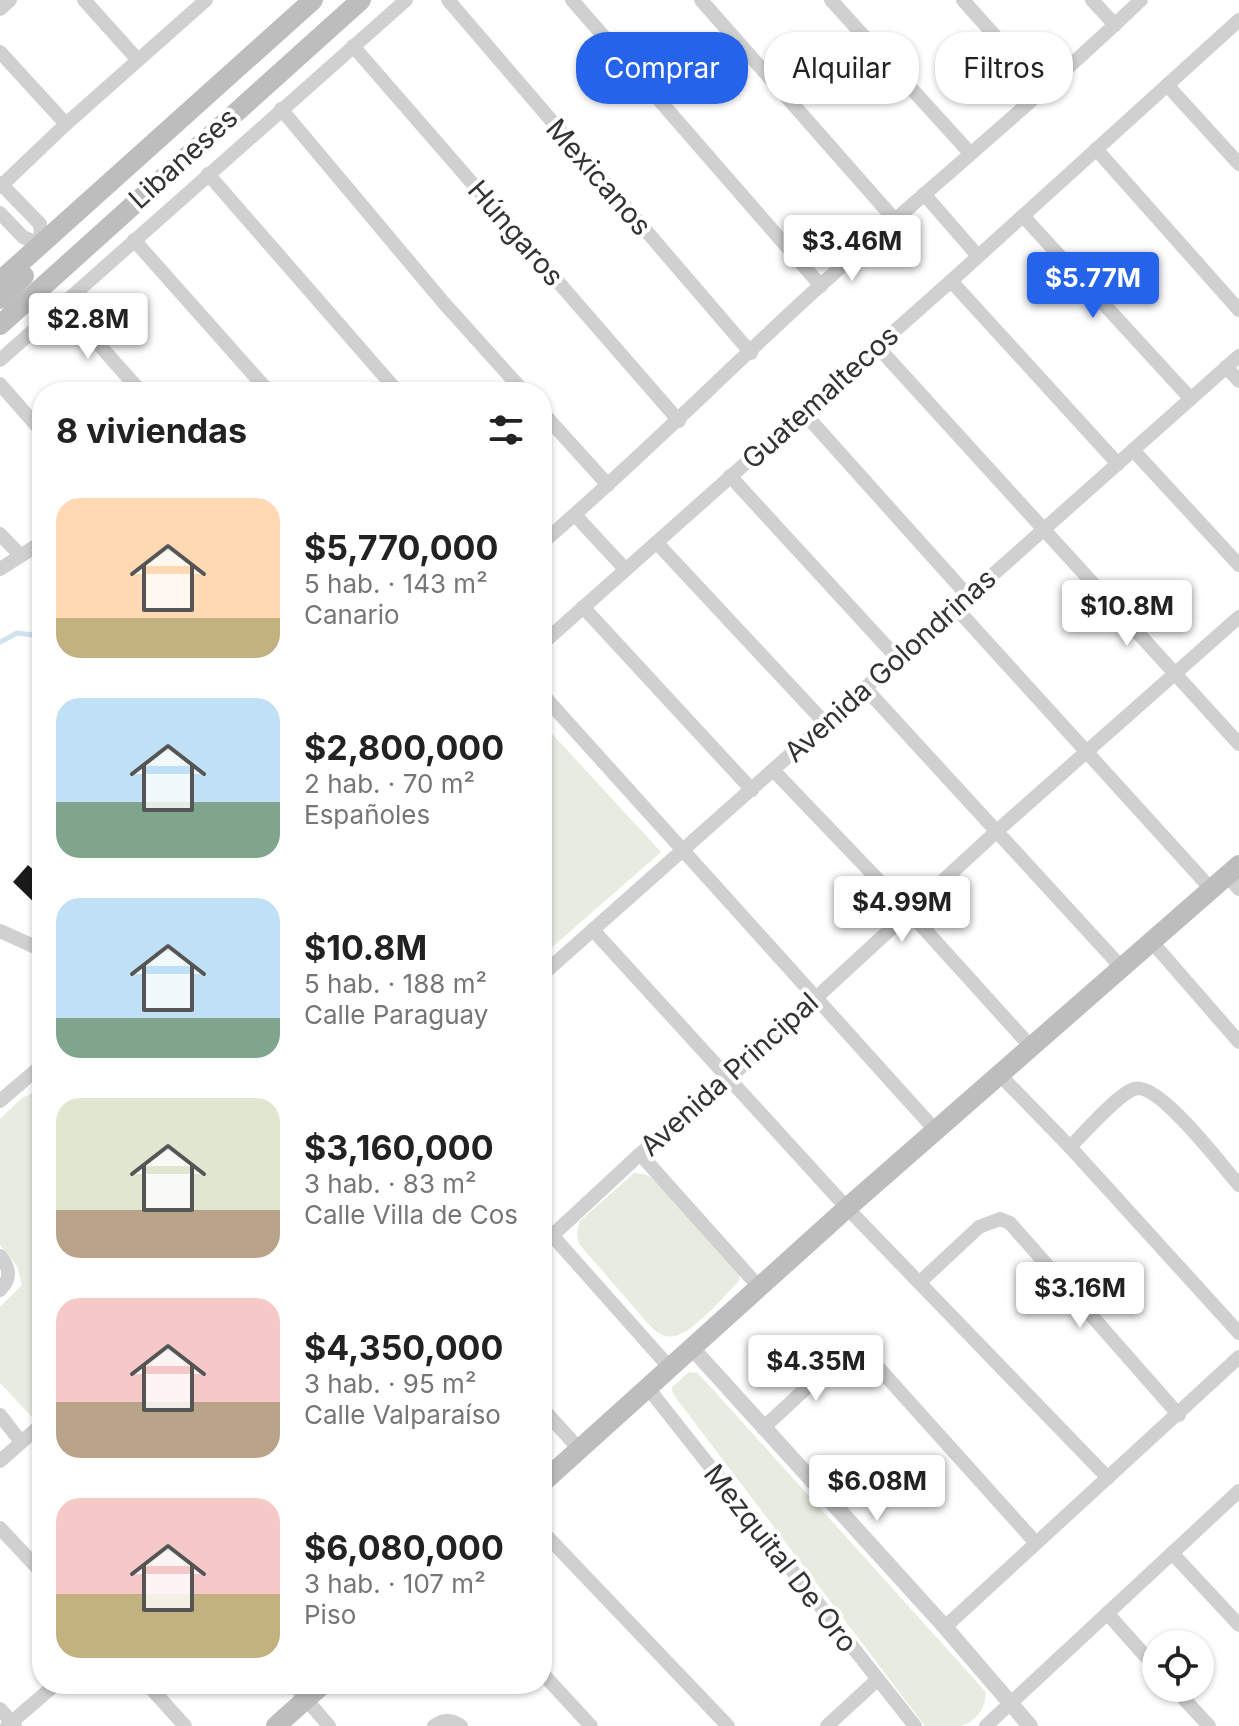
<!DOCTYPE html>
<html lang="es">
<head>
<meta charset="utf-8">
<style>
	body { margin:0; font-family:Inter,sans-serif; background:#f2f2f2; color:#222; height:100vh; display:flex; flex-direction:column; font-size:30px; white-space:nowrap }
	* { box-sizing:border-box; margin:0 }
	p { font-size:26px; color:#767676 }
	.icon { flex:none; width:44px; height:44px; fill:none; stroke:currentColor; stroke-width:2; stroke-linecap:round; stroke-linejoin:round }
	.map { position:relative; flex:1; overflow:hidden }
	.drawer { position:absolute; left:32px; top:382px; width:520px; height:1312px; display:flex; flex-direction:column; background:#fff; border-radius:32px; box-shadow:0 2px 6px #0004 }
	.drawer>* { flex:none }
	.banner { position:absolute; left:576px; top:32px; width:542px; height:72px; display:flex; gap:16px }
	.buttons { position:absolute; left:1142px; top:1630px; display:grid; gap:16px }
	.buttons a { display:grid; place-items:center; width:72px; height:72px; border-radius:50%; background:#fff; box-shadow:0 2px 6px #0004; font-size:40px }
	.price { position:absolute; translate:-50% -68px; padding:0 18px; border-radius:8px; background:#fff; color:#222; font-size:26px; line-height:52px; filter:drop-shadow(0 2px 4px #0008) }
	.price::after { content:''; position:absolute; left:50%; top:48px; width:24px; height:18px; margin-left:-12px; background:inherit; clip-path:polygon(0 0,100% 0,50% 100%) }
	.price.active { background:#2563eb; color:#fff }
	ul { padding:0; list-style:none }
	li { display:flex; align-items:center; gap:24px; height:200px; padding:0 24px }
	li span { display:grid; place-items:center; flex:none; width:224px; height:160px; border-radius:24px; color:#555 }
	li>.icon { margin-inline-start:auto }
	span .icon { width:96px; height:96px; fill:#fffc; stroke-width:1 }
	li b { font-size:34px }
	h2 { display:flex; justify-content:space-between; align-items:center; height:96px; padding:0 24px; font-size:34px }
	.tag { padding:0 28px; border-radius:32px; background:#fff; box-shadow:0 2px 6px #0004; font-size:28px; line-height:72px }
	.tag.active { background:#2563eb; color:#fff }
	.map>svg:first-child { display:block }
	.green { fill:#e6ecdf }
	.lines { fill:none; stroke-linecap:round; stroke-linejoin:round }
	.stream { stroke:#cfe2ee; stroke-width:5 }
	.building { fill:#1a1a1a }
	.minor { stroke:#d0d0d0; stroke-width:14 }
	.tertiary { stroke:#d0d0d0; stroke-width:16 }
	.secondary { stroke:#bdbdbd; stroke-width:20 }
	.labels { text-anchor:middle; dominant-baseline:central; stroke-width:8; stroke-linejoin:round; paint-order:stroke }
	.street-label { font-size:28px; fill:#333; stroke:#fff }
</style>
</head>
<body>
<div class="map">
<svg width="1239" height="1726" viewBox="0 0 1239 1726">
	<rect width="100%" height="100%" fill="#fff"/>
	<g class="green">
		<path d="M542,723L661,852L542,956Z"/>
		<path d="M41,1089L42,1408L32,1417L0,1383V1307L22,1285L17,1266L0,1245V1119L22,1098Z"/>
		<path d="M634,1173L644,1174L656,1180L740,1275L739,1281C725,1295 694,1332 675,1336C665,1338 659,1334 652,1328L579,1244L577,1233L580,1221Z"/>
		<path d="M689,1372L697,1373L707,1383L985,1691C988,1706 975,1723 960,1726C949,1726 936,1726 925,1726L673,1394L672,1387Z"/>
	</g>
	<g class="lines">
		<path class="stream" d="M0,642L17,633L42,636"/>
	</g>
	<path class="building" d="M28,865L42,878V910L13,882Z"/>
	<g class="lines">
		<g class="minor">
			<path d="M84,0L138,60"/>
			<path d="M448,0L751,353"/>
			<path d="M572,0L821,286"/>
			<path d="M701,0L895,220"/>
			<path d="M831,0L970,153"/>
			<path d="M963,0L1043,90"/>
			<path d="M1092,0L1115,25"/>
			<path d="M0,9L10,0"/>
			<path d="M353,46L679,421"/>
			<path d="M0,52L66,124"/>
			<path d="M1167,85L1239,164"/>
			<path d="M281,109L443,302L524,392"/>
			<path d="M1096,149L1239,310"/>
			<path d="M208,174L398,392"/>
			<path d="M0,183L40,224L42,245L23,237L0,213"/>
			<path d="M0,187L66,124L206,0"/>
			<path d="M924,194L978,256"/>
			<path d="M1023,216L1190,398"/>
			<path d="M134,240L269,392"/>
			<path d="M951,281L1118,464"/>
			<path d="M63,304L141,392"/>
			<path d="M876,345L1239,744"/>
			<path d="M0,360L406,0"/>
			<path d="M1226,367L1239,381"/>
			<path d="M0,384L42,432"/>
			<path d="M542,412L608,485"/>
			<path d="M803,412L968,596"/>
			<path d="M1133,450L1239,565"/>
			<path d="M730,476L898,659"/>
			<path d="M575,515L625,569"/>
			<path d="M0,534L21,556"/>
			<path d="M542,543C639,460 728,369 823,283C929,189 1038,98 1141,0"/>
			<path d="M657,543L825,723"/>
			<path d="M0,569L42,542"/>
			<path d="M583,607L752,790"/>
			<path d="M956,608L1212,890"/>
			<path d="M542,644L951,281L1239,20"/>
			<path d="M866,689L1122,968"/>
			<path d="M542,694L937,1132"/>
			<path d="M774,771L909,912L1032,1048"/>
			<path d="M1227,876L1239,889"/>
			<path d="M593,930L847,1208L1108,1478"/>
			<path d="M0,931L42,950"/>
			<path d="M1152,942L1239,1042"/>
			<path d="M542,975C775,770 1006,561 1239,356"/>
			<path d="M1001,1076L1070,1147L1239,1333"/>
			<path d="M0,1101L42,1065"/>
			<path d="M1070,1147C1083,1134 1118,1094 1134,1089C1158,1080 1222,1166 1239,1185"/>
			<path d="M640,1154L759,1287"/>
			<path d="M542,1224L670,1368"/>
			<path d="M542,1245L640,1154L727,1080L998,830L1239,617"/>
			<path d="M0,1256C10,1268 12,1278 0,1290"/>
			<path d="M920,1282L979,1227L1000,1219L1010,1223L1179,1415"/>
			<path d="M648,1388L915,1726"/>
			<path d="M542,1408L581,1451"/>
			<path d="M0,1415L21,1442"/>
			<path d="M763,1428L843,1354L855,1351L867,1355L1036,1543"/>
			<path d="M0,1461L42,1424"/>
			<path d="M0,1528L42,1573"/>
			<path d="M542,1531L728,1726"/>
			<path d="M1172,1553L1239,1625"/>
			<path d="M1107,1613L1156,1668"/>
			<path d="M945,1627L1239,1357"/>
			<path d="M542,1673L591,1726"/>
			<path d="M147,1684L185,1726"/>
			<path d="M293,1684L329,1726"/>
			<path d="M1174,1688L1209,1726"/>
			<path d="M0,1709L15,1726"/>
			<path d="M7,1726L56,1684"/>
			<path d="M434,1726C445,1719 450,1719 461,1726"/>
			<path d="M827,1726L877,1680"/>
			<path d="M986,1726L1239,1491"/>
		</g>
		<path class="tertiary" d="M692,1348L945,1627L1030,1726"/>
		<g class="secondary">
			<path d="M0,281L313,0"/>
			<path d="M0,299L24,276"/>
			<path d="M0,325L361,0"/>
			<path d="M542,1483L847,1208L1239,865"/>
			<path d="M276,1726L323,1684"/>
		</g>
	</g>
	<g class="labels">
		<g class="street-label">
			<text transform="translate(183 158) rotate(-42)">Libaneses</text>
			<text transform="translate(599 177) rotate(49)">Mexicanos</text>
			<text transform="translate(516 233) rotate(49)">Húngaros</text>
			<text transform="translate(820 397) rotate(-42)">Guatemaltecos</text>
			<text transform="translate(890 665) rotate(-42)">Avenida Golondrinas</text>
			<text transform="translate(729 1074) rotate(-42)">Avenida Principal</text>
			<text transform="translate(781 1558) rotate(52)">Mezquital De Oro</text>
		</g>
	</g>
</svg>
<div class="buttons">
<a><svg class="icon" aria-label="locate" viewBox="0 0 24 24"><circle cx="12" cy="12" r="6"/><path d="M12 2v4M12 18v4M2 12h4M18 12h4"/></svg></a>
</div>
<b class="price" style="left:852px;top:283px">$3.46M</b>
<b class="price active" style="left:1093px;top:320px">$5.77M</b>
<b class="price" style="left:88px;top:361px">$2.8M</b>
<b class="price" style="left:1127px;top:648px">$10.8M</b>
<b class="price" style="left:902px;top:944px">$4.99M</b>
<b class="price" style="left:1080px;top:1330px">$3.16M</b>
<b class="price" style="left:816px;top:1403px">$4.35M</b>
<b class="price" style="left:877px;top:1523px">$6.08M</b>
<div class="banner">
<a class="tag active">Comprar</a>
<a class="tag">Alquilar</a>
<a class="tag">Filtros</a>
</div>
<section class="drawer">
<h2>8 viviendas<svg class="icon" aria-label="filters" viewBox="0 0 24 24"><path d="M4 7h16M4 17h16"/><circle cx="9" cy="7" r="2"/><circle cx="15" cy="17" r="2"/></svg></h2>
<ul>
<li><span style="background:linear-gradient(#ffd9b3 75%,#c2b280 0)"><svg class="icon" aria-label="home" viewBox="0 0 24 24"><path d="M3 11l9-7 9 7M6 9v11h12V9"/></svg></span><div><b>$5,770,000</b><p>5 hab. · 143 m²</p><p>Canario</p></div></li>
<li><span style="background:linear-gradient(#bfe0f5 65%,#7fa58c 0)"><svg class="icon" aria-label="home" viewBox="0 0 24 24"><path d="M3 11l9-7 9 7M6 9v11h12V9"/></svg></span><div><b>$2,800,000</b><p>2 hab. · 70 m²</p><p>Españoles</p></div></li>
<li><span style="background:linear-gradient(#bfe0f5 75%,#7fa58c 0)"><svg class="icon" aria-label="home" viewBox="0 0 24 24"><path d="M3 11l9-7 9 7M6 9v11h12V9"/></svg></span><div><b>$10.8M</b><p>5 hab. · 188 m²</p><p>Calle Paraguay</p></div></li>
<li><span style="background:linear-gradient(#dfe7d0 70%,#b9a48a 0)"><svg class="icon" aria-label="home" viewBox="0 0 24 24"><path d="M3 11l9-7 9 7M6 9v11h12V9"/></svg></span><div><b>$3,160,000</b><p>3 hab. · 83 m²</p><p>Calle Villa de Cos</p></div></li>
<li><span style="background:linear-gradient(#f6c9c9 65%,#b9a48a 0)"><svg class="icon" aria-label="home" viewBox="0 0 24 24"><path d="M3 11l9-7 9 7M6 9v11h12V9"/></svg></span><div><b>$4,350,000</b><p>3 hab. · 95 m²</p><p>Calle Valparaíso</p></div></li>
<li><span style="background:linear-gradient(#f6c9c9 60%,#c2b280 0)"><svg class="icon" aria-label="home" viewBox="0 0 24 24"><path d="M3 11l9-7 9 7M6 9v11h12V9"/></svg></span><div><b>$6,080,000</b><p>3 hab. · 107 m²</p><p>Piso</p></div></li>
</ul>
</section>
</div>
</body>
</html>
